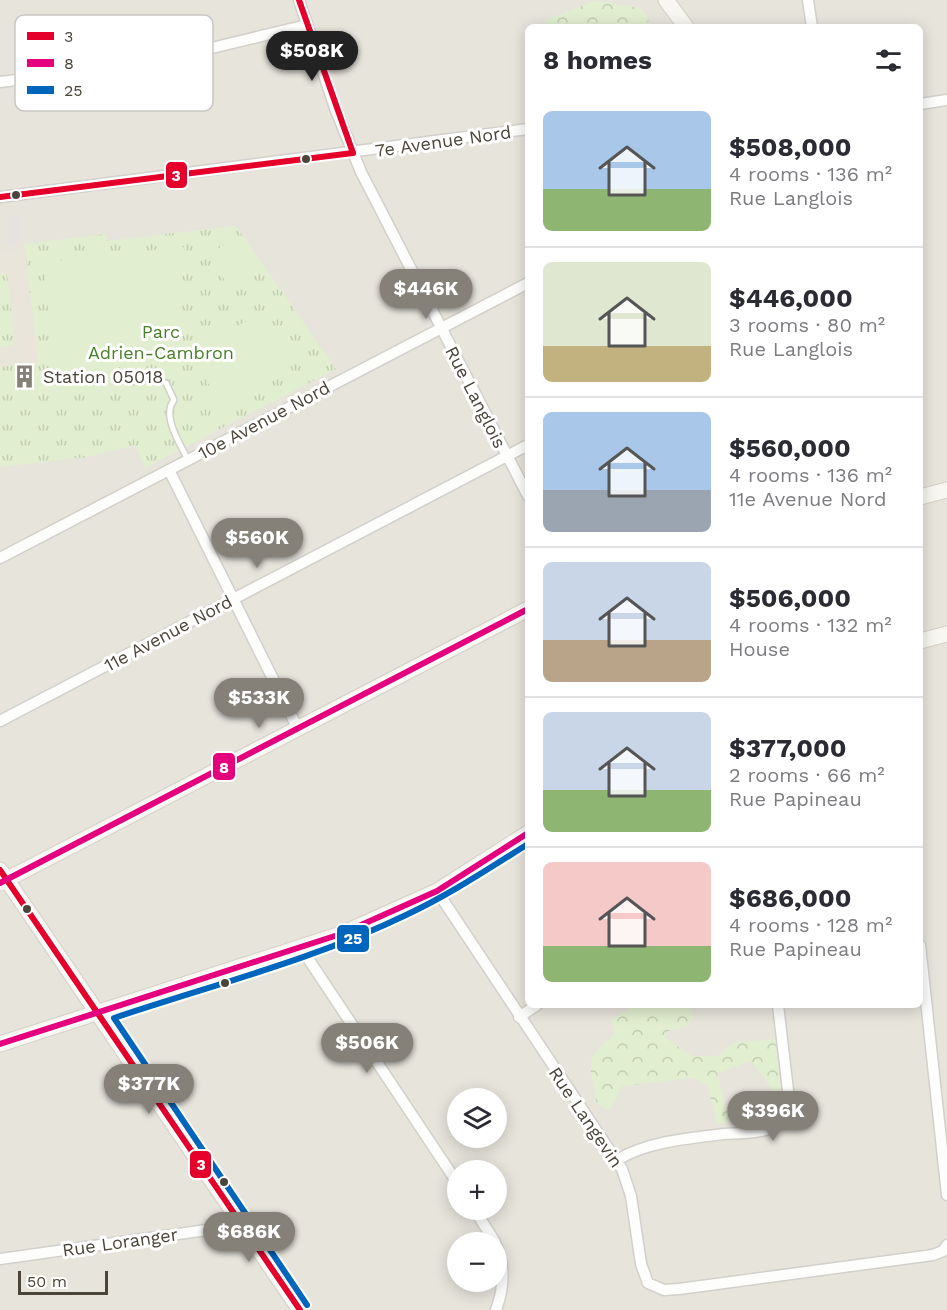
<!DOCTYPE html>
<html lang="en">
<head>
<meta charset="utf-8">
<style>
	body { margin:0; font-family:"Work Sans",sans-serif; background:#f7f7f7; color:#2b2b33; height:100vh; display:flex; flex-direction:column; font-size:22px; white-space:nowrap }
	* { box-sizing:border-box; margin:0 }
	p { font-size:20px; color:#7c7c81 }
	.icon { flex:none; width:33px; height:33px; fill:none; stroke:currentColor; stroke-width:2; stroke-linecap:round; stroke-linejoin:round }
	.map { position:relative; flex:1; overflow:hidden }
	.sheet { position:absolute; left:525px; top:24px; width:398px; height:984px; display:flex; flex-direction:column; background:#fff; border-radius:9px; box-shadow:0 3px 15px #0003 }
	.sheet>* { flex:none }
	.controls { position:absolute; left:447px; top:1088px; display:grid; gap:12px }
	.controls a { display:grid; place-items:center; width:60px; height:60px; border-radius:50%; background:#fff; box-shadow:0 3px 15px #0003; font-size:30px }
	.scale { position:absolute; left:18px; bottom:15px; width:90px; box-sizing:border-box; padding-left:6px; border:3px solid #4b4439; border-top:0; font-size:16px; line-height:21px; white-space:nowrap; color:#4b4439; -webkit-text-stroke:4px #fff; paint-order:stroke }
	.price { position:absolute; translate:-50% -51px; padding:0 14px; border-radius:21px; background:#868178; color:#fff; font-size:20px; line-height:39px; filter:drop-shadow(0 2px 3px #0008) }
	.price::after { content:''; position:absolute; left:50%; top:36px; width:18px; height:14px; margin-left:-9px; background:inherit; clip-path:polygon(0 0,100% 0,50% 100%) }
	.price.current { background:#222; color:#fff }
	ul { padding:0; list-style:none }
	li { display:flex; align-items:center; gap:18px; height:150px; padding:0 18px }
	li+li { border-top:2px solid #e1e1e2 }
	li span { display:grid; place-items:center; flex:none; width:168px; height:120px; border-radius:9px; color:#555 }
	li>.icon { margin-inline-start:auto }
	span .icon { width:72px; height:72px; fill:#fffc; stroke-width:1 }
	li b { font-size:26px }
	h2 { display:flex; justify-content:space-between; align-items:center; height:72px; padding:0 18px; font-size:26px }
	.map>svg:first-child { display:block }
	.residential { fill:#e7e4dc; fill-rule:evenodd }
	.education { fill:#eae5da }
	.grass { fill:url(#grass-tufts) }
	.forest { fill:url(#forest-crowns) }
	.garden { fill:#e1eecf }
	.parking { fill:#e6e3df }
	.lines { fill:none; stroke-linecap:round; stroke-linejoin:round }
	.lane-casing { stroke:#d2d0cb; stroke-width:8 }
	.street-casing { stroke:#d2d0cb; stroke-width:13 }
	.secondary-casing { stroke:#d3cfc5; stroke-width:17 }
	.lane { stroke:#fdfdfc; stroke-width:5 }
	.street { stroke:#fdfdfc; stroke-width:10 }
	.secondary { stroke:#f7f6f1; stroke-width:15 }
	.bus-1-casing { stroke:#fff; stroke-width:10 }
	.bus-2-casing { stroke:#fff; stroke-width:10 }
	.bus-3-casing { stroke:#fff; stroke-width:10 }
	.bus-1 { stroke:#e4002b; stroke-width:6 }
	.bus-2 { stroke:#e5007d; stroke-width:6 }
	.bus-3 { stroke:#0065bd; stroke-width:6 }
	.bus-dot { fill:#4b4439; stroke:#fff; stroke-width:2 }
	.labels { text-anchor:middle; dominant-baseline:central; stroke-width:6; stroke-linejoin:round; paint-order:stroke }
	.street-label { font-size:18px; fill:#4b4439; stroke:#fff }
	.park-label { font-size:18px; fill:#4a7f2a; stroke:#fff }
	.poi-label { font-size:18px; fill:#4b4439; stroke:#fff; text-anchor:start }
	.key { fill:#fff; stroke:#c9c7c4; stroke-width:1.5 }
	.key-label { font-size:16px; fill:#4b4439 }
	.line-badge { stroke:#fff; stroke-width:2 }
	.badge-label { font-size:16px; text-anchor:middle; font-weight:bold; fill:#fff }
</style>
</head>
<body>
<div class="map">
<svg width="947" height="1310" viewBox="0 0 947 1310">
	<defs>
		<pattern id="grass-tufts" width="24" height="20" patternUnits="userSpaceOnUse" patternTransform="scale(1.5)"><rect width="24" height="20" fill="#e1eecf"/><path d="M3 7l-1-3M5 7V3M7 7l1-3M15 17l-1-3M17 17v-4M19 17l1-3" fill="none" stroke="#c3cdb2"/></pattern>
		<pattern id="forest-crowns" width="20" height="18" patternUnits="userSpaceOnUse" patternTransform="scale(1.5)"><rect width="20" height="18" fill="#e1eecf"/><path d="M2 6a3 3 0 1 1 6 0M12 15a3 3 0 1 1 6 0" fill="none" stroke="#c3cdb2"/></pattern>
	</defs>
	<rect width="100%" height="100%" fill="#f4f2ee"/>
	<path class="residential" d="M0,0H947V1310H0ZM528,27H920V1005H528ZM458,1098H496V1137H458ZM458,1170H496V1209H458ZM458,1242H496V1281H458Z"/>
	<path class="education" d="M24,249L38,362L26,364L36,463L0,467V252Z"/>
	<g class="grass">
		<path d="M236,226L336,369L145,468L135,445L86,457L0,467V367L38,362L24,244L106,234L107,241Z"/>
		<path d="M7,274L15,345L0,347V275Z"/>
	</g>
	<g class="forest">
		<path d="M595,1L640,8L648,17L649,27H545V20Z"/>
		<path d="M634,1005L691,1006L693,1017L688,1026L668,1031L664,1037L692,1056H718L732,1043L775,1039L781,1090L778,1097L751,1061L717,1073L730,1123H717L707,1085L694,1078L622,1086L611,1109H604L596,1101C590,1063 583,1059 615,1034L611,1020Z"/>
	</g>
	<g class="garden">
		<path d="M232,239L253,269L228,285L208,256Z"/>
		<path d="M185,247L179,316L164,346L56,397L44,262Z"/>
		<path d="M263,313L292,370L220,406L191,349Z"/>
	</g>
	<path class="parking" d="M18,217L21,243L8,244L6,218Z"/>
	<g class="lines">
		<defs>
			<path id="lane" d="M166,383L174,400C161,416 181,445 188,460"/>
			<g id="street">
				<path d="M299,0L335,108L361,172L528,496"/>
				<path d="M808,0L812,27"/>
				<path d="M0,82L145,64L307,25"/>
				<path d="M920,104L947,100"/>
				<path d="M0,197L528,129"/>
				<path d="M169,470L297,727"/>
				<path d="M0,558L528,283"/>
				<path d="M0,721L528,445"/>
				<path d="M437,891L622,1169L631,1196L641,1264L648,1283L664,1290L679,1289L933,1255L943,1251L947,1245"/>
				<path d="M920,945L947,1195"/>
				<path d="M301,948L458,1184"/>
				<path d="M519,1017L537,1005"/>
				<path d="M617,1160C646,1142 689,1138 724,1134C739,1133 759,1134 774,1127C783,1122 786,1109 789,1099L778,1005"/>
				<path d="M474,1209L495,1242"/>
				<path d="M0,1259L221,1228L239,1220"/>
				<path d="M496,1310C504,1288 506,1267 496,1245"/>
			</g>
			<g id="secondary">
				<path d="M666,0L686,27"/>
				<path d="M920,497L947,490"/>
				<path d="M920,641L947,634"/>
				<path d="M0,870L300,1310"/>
				<path d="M0,883L528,609"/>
				<path d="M0,1044L341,934L437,891L528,833"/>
			</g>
		</defs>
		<use href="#lane" class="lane-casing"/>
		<use href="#street" class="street-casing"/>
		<use href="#secondary" class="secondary-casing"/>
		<use href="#lane" class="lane"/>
		<use href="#street" class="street"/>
		<use href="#secondary" class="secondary"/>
		<defs>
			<g id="bus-1">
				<path d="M299,0L353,153"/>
				<path d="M0,197L353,153"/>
				<path d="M0,870L300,1310"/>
			</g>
			<g id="bus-2">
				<path d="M0,883L528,609"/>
				<path d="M0,1044L341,934L437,891L528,833"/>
			</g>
			<path id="bus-3" d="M307,1305L114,1018C212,985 313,960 406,915C449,895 488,869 528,844"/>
		</defs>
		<use href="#bus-1" class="bus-1-casing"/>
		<use href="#bus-2" class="bus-2-casing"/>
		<use href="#bus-3" class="bus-3-casing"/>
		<use href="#bus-1" class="bus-1"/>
		<use href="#bus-2" class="bus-2"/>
		<use href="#bus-3" class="bus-3"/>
	</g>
	<defs>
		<symbol id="building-bare" viewBox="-9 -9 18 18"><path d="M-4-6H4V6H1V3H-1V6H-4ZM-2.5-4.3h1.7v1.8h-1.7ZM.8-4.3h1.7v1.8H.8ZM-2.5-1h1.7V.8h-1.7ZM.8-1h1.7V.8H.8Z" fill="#868178" stroke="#fff" stroke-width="2.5" paint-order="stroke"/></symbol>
	</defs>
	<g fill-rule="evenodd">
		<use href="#building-bare" x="8" y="360" width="33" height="33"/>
	</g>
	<g class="bus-dot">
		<circle cx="306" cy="159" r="5"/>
		<circle cx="16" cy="195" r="5"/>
		<circle cx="27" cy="909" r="5"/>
		<circle cx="225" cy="983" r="5"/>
		<circle cx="224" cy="1182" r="5"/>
	</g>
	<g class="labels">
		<g class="street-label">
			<text transform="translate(443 141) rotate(-8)">7e Avenue Nord</text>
			<text transform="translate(476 397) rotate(63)">Rue Langlois</text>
			<text transform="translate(264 420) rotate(-28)">10e Avenue Nord</text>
			<text transform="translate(168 633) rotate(-28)">11e Avenue Nord</text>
			<text transform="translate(586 1117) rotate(56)">Rue Langevin</text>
			<text transform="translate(120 1242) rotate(-8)">Rue Loranger</text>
		</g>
		<g class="park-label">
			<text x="161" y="331">Parc<tspan x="161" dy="21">Adrien-Cambron</tspan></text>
		</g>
		<g class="poi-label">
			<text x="43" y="376">Station 05018</text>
		</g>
	</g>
	<rect x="15" y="15" width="198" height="96" rx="9" class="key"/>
	<rect x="27" y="32" width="27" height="8" fill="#e4002b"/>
	<rect x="27" y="59" width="27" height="8" fill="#e5007d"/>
	<rect x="27" y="86" width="27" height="8" fill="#0065bd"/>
	<g class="key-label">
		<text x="64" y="42">3</text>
		<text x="64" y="69">8</text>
		<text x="64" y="96">25</text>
	</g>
	<g class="line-badge">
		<rect x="165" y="161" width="23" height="28" rx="6" fill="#e4002b"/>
		<rect x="212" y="752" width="24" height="29" rx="6" fill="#e5007d"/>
		<rect x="336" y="924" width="34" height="29" rx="6" fill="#0065bd"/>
		<rect x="189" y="1150" width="23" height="29" rx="6" fill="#e4002b"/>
	</g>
	<g class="badge-label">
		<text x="176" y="181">3</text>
		<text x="224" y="773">8</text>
		<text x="353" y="944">25</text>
		<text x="201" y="1170">3</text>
	</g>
</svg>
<div class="controls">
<a><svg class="icon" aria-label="layers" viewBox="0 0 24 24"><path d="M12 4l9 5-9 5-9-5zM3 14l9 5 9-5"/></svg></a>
<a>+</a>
<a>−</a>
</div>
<div class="scale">50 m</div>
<b class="price current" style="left:312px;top:82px">$508K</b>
<b class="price" style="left:426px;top:320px">$446K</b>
<b class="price" style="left:257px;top:569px">$560K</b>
<b class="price" style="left:259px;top:729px">$533K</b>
<b class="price" style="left:367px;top:1074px">$506K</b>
<b class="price" style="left:149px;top:1115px">$377K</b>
<b class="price" style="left:773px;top:1142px">$396K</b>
<b class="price" style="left:249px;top:1263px">$686K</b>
<section class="sheet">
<h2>8 homes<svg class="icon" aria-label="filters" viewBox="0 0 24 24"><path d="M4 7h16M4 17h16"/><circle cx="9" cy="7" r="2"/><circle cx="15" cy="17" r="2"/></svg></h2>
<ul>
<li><span style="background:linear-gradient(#a9c7e8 65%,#8fb573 0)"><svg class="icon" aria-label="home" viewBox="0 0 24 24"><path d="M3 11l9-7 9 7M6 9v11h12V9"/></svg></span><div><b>$508,000</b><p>4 rooms · 136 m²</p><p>Rue Langlois</p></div></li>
<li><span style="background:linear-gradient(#dfe7d0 70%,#c2b280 0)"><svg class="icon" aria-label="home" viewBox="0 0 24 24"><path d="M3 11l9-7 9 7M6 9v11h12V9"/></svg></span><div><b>$446,000</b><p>3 rooms · 80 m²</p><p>Rue Langlois</p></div></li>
<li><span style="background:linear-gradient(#a9c7e8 65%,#9aa5b1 0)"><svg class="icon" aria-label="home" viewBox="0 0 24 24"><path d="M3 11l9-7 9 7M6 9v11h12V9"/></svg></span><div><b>$560,000</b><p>4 rooms · 136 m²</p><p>11e Avenue Nord</p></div></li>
<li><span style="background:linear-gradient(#c9d6e8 65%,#b9a48a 0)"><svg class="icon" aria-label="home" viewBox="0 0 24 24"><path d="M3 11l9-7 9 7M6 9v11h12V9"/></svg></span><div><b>$506,000</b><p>4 rooms · 132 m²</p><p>House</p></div></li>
<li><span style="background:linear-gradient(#c9d6e8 65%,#8fb573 0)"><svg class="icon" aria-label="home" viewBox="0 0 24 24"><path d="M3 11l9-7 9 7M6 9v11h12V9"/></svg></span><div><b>$377,000</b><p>2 rooms · 66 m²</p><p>Rue Papineau</p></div></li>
<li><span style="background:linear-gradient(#f6c9c9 70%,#8fb573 0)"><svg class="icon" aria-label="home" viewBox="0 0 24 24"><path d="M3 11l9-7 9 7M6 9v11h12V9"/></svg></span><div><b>$686,000</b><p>4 rooms · 128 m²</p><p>Rue Papineau</p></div></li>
</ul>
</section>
</div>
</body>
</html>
